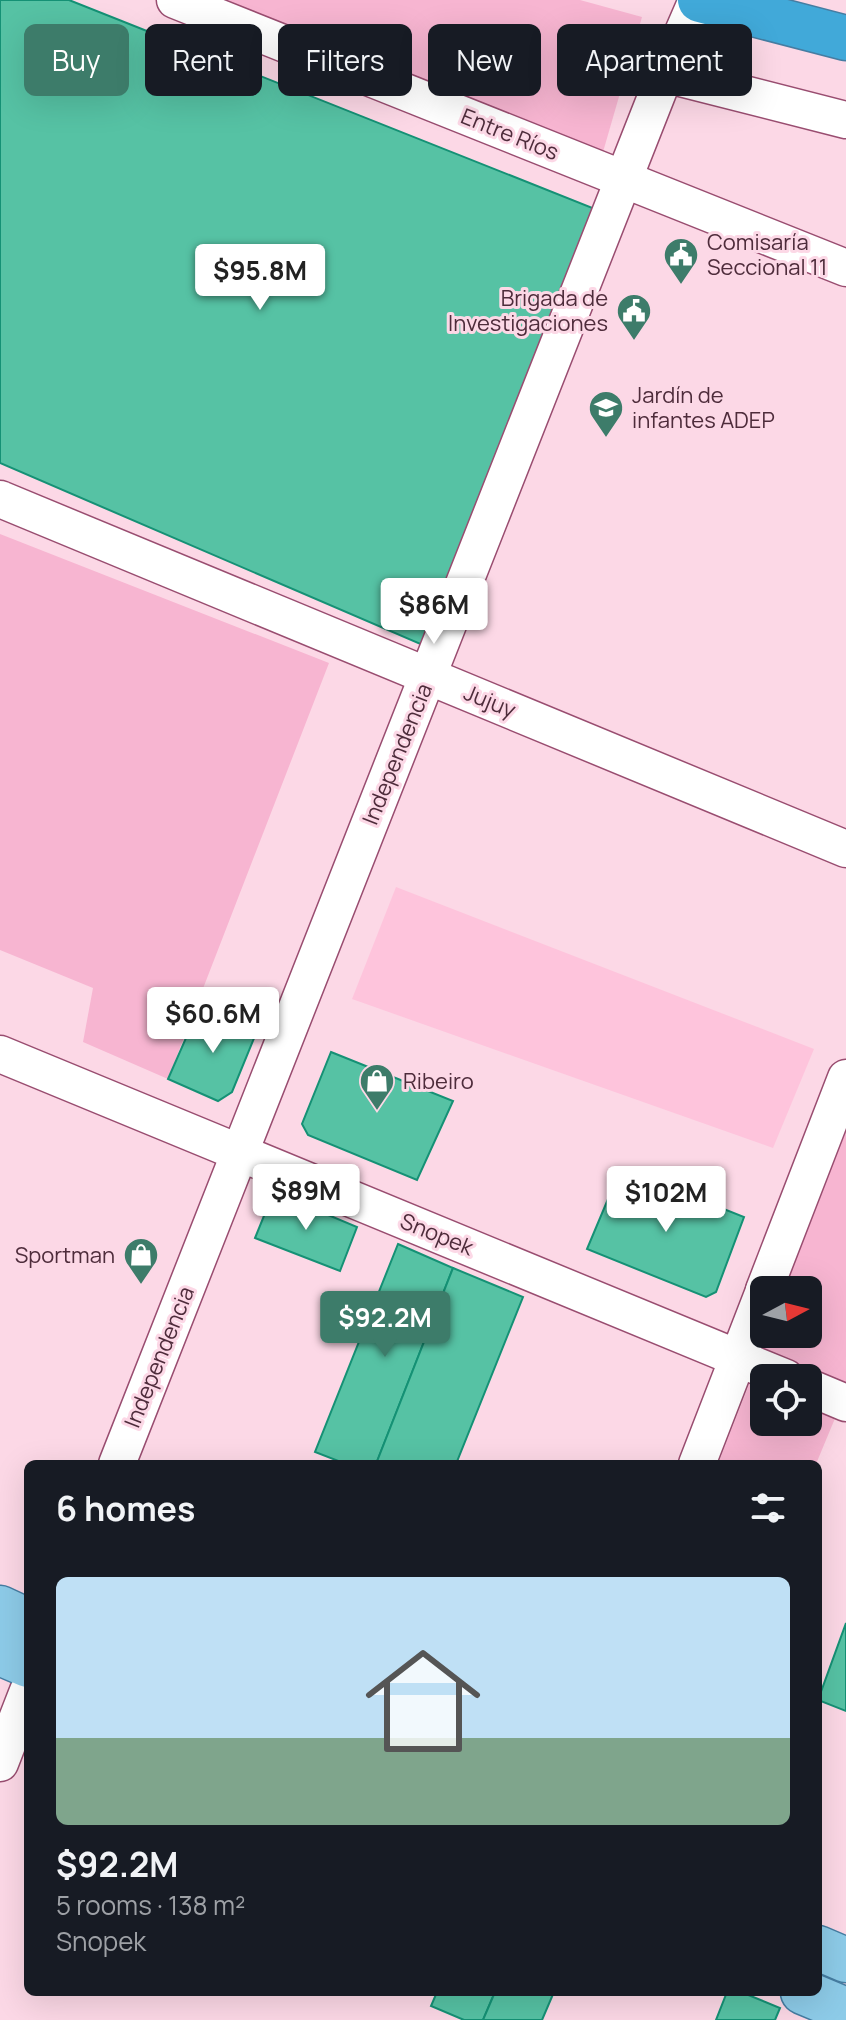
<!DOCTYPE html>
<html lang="en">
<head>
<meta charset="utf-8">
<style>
	body { margin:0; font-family:Manrope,sans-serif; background:#242831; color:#f1f3f6; height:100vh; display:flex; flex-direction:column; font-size:30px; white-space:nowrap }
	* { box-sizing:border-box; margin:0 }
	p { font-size:26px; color:#9ea1a6 }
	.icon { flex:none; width:44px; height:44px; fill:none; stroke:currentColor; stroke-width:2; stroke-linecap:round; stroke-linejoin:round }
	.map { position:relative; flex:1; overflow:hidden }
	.details { position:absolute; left:24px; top:1460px; width:798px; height:536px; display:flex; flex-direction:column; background:#171b24; border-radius:12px; box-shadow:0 8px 32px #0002 }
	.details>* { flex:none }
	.guide { position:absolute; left:24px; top:24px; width:798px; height:72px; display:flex; gap:16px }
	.needle { width:52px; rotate:83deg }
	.tools { position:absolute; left:750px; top:1276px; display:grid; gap:16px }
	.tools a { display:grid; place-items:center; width:72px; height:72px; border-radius:12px; background:#171b24; box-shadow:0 8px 32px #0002; font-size:40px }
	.price { position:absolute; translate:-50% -68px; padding:0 18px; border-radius:8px; background:#fff; color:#222; font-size:26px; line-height:52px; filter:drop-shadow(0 2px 4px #0008) }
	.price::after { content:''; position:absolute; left:50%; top:48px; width:24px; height:18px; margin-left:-12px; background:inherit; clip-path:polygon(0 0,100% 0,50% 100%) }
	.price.active { background:#3d7c6a; color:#fff }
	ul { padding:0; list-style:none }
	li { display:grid; align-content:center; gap:16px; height:424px; padding:0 32px }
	li span { display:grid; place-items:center; height:248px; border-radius:12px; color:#555 }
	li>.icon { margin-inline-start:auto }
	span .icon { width:144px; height:144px; fill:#fffc; stroke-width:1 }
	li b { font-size:34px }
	h2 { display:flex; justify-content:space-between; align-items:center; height:96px; padding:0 32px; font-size:34px }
	.pill { padding:0 28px; border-radius:12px; background:#171b24; box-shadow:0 8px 32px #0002; font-size:28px; line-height:72px }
	.pill.active { background:#3d7c6a; color:#fff }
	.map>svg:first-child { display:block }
	.built { fill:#fec4dc }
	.green { fill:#f7b5d1 }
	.building { fill:#56c2a4; stroke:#159175; stroke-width:2 }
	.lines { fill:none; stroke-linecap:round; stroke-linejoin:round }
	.minor-casing { stroke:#994d70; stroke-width:39 }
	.major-casing { stroke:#467da2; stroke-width:47 }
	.highway-casing { stroke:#467da2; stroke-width:47 }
	.minor { stroke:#fff; stroke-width:36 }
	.major { stroke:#8dcbe8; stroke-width:44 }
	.highway { stroke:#41a9d9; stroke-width:44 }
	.labels { text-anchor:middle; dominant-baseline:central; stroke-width:6; stroke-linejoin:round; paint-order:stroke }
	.street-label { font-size:22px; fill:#4e2c3b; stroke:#fcd8e6 }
	.poi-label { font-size:22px; fill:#4e2c3b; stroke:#fcd8e6; text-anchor:start }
</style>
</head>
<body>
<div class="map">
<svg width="846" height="2020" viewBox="0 0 846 2020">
	<rect width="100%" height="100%" fill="#fcd8e6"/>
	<path class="built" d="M396,887L814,1049L773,1148L352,999Z"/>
	<g class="green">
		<path d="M217,0H580L642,17L603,152Z"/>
		<path d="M0,534L329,663L168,1079L83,1042L93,988L0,950Z"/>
		<path d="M846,1078V1403L738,1358L764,1334H808V1290H764Z"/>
		<path d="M750,1382L764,1387V1422H808V1404L836,1416L816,1464H718Z"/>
	</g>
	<g class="building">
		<path d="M0,0H69L595,209L425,646L0,463Z"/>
		<path d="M200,1006L257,1031L232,1092L218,1101L168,1079Z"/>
		<path d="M331,1052L453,1101L417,1180L308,1135L302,1124Z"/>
		<path d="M621,1168L744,1217L716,1292L706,1297L587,1249Z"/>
		<path d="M283,1196L357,1227L340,1271L255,1238L270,1201Z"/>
		<path d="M398,1244L453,1268L376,1464H346L315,1452Z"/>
		<path d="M453,1268L523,1297L456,1464H376Z"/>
		<path d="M846,1623V1711L818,1700Z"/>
		<path d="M437,1992H495L483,2020H464L431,2006Z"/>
		<path d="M495,1992H554L542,2020H483Z"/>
		<path d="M727,1992H741L780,2008L775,2020H716Z"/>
	</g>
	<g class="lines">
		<defs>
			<g id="minor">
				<path d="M175,0L846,268"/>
				<path d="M665,74L846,120"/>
				<path d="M0,499L846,849"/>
				<path d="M0,1054L786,1378"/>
				<path d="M764,1290L846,1078"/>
				<path d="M808,1387L846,1403"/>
				<path d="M117,1464L665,74L697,0"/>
				<path d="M697,1464L764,1291"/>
				<path d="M0,1763L28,1691"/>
			</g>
			<g id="major">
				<path d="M0,1608L28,1621"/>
				<path d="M0,1653L28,1665"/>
				<path d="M818,1948L846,1960"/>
				<path d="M803,1992L846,2010"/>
			</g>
			<path id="highway" d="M700,0L846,38"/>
		</defs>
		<use href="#minor" class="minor-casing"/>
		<use href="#major" class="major-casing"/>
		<use href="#highway" class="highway-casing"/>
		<use href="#minor" class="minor"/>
		<use href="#major" class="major"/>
		<use href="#highway" class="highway"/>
	</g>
	<defs>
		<symbol id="civic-pin" viewBox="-11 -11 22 30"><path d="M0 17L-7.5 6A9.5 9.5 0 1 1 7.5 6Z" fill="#3d7c6a" stroke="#fcd8e6"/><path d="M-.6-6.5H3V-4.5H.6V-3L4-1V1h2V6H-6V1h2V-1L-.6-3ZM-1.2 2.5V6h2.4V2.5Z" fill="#fff"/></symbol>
		<symbol id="school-pin" viewBox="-11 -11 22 30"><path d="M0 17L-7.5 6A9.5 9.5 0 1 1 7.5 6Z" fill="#3d7c6a" stroke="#fcd8e6"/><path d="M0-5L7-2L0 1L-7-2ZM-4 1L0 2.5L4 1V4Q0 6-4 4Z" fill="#fff"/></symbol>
		<symbol id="shop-pin" viewBox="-11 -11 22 30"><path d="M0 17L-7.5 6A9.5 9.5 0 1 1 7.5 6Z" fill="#3d7c6a" stroke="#fcd8e6"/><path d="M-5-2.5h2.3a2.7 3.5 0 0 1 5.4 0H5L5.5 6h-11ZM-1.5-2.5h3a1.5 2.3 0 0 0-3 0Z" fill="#fff"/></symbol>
	</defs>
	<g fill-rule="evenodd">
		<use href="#civic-pin" x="661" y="235" width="40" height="54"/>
		<use href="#civic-pin" x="614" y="291" width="40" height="54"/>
		<use href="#school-pin" x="586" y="388" width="40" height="54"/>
		<use href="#shop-pin" x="357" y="1061" width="40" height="54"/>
		<use href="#shop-pin" x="121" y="1235" width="40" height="54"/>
	</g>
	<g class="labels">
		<g class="street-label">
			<text transform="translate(510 134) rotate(22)">Entre Ríos</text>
			<text transform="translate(490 701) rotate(22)">Jujuy</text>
			<text transform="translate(397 754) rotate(-68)">Independencia</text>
			<text transform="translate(437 1234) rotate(22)">Snopek</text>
			<text transform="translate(159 1357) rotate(-68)">Independencia</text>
		</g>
		<g class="poi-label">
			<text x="707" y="242">Comisaría<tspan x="707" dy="25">Seccional 11</tspan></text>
			<text x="608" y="298" text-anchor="end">Brigada de<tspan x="608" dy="25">Investigaciones</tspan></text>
			<text x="632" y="395">Jardín de<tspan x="632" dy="25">infantes ADEP</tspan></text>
			<text x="403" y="1081">Ribeiro</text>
			<text x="115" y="1255" text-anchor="end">Sportman</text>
		</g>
	</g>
</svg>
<div class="tools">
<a><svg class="needle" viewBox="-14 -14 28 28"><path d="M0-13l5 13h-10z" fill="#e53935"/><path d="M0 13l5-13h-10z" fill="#9ea1a6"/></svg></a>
<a><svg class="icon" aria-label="locate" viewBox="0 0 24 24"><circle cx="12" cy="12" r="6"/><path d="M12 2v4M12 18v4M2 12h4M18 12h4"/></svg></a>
</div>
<b class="price" style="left:260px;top:312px">$95.8M</b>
<b class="price" style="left:434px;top:646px">$86M</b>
<b class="price" style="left:213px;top:1055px">$60.6M</b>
<b class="price" style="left:306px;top:1232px">$89M</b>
<b class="price" style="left:666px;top:1234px">$102M</b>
<b class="price active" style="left:385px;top:1359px">$92.2M</b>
<div class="guide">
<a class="pill active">Buy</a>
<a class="pill">Rent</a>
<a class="pill">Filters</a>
<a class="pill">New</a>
<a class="pill">Apartment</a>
</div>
<section class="details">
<h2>6 homes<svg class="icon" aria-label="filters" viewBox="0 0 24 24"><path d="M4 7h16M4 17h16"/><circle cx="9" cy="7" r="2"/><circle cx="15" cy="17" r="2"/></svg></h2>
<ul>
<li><span style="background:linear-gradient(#bfe0f5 65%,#7fa58c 0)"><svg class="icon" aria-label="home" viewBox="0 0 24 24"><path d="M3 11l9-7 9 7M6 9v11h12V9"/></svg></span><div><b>$92.2M</b><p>5 rooms · 138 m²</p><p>Snopek</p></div></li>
</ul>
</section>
</div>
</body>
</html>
